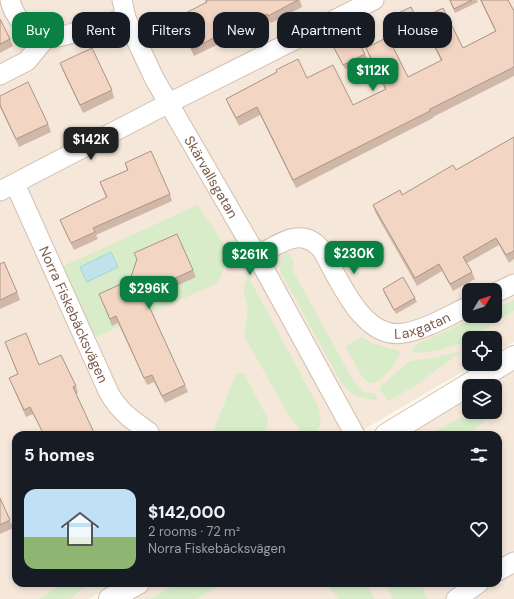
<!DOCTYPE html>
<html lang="en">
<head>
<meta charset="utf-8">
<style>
	body { margin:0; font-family:"DM Sans",sans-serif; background:#20242c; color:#f1f3f6; height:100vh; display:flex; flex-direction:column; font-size:15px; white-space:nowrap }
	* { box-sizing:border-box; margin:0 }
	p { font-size:13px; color:#9ea1a6 }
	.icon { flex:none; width:22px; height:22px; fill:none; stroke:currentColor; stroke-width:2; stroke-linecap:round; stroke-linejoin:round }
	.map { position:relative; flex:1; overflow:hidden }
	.side { position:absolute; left:12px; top:431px; width:490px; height:156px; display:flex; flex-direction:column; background:#171b24; border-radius:12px; box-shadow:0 2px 6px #0003 }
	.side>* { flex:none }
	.hud { position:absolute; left:12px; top:12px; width:490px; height:36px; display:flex; gap:8px }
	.needle { width:26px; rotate:51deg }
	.buttons { position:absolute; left:462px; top:283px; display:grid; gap:8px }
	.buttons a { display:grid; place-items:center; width:40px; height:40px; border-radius:8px; background:#171b24; box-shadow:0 2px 6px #0003; font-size:20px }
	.price { position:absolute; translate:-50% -34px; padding:0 9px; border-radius:8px; background:#0b8043; color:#fff; font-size:13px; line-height:26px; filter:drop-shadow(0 1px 2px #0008) }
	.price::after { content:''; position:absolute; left:50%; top:24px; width:12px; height:9px; margin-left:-6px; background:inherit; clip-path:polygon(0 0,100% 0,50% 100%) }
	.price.on { background:#222; color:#fff }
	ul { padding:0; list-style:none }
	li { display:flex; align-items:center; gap:12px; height:100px; padding:0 12px }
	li+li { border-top:1px solid #363941 }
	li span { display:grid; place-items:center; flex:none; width:112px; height:80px; border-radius:12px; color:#555 }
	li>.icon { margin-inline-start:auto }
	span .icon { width:48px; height:48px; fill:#fffc; stroke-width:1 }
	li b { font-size:17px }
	h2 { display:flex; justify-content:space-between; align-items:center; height:48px; padding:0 12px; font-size:17px }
	.pill { padding:0 14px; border-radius:12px; background:#171b24; box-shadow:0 2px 6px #0003; font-size:14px; line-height:36px }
	.pill.on { background:#0b8043; color:#fff }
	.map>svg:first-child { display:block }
	.residential { fill:#f5e8da; fill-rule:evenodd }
	.green { fill:#d8ecc9 }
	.water { fill:#bfe3e8; stroke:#a5d3da }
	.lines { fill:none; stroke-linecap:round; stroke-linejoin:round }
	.street-casing { stroke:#d1beb0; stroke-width:21 }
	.secondary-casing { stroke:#d6c0b0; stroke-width:24 }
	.street { stroke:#fff; stroke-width:19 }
	.secondary { stroke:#fff; stroke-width:22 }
	.wall { fill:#d1b7a8 }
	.building { fill:#f3d5c3; stroke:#aa9588 }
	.labels { text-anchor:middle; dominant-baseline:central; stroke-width:3; stroke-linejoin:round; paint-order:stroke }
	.street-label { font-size:14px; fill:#7a5c4d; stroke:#fffaf3 }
</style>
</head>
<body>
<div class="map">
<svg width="514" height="599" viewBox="0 0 514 599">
	<rect width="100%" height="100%" fill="#fdf6ec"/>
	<g class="residential">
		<path d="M0,0H514V342L495,353V338H469V364H476L354,435H16V583H115L89,599H0ZM469,290H495V316H469Z"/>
		<path d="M514,370V599H130L158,583H498V435H408L469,398V412H495V386H489Z"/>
	</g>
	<g class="green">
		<path d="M198,205L228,250V258L218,283L93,338L61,267Z"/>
		<path d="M286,249L293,260V271L354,382L363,392L376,394L377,400C359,398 352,397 341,382L281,273C279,263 281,258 286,249Z"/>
		<path d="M248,276L319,408L321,423L314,435H304L288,414L244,336L248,308L243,290Z"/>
		<path d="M514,300V311L490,325L476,338H469V341C450,347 433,353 413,353L412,349L415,345L479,316H495V309Z"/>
		<path d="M362,337L372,343L400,351C401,360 380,384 372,383C368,383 366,380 363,378L345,346Z"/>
		<path d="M462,351L418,384L388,401L379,389L382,385L410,361L433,358Z"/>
		<path d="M238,373H244L268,419L267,427L263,435H212L235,376Z"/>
		<path d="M473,412H494L469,435H429L454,421Z"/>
		<path d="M64,583H91L70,599H39Z"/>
		<path d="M178,583H224L196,599H150Z"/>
		<path d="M326,583H365L375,599H338Z"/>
		<path d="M385,583H421L427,599H393Z"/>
	</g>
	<path class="water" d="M111,252L118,267L87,282L80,267Z"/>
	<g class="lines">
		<defs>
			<g id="street">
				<path d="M10,0C13,15 29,36 46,38C56,39 67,35 76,32C93,27 110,23 126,18"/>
				<path id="s1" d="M122,0L126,18L154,78L257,256L355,435"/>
				<path d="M0,75L27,61L46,38"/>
				<path id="s2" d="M15,184L109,393C119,411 132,420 149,432"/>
				<path d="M0,191L169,103L374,0"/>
				<path id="s3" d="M257,256C279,244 302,225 322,250C339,279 363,341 404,333C427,329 448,316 469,306"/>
				<path d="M495,293L514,284"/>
				<path d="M498,571L514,562"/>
				<path d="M456,599L479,583"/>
			</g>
			<g id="secondary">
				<path d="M386,435L514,357"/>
				<path d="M110,599L138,583"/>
			</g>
		</defs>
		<use href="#street" class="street-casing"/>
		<use href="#secondary" class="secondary-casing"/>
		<use href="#street" class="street"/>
		<use href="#secondary" class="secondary"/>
	</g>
	<g class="wall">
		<path d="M205,0H300L302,7L271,23L270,21L252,30V28L194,56L179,25L176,18L206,3Z"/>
		<path d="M449,0H477L478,2L455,13Z"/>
		<path d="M480,0H508L514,11V76L433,117V118L296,188L260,115L239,126L229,106L226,99L277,72L307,78L353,105L385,89L369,56L366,48L408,77L441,61L424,26L421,19L463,48L495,31Z"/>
		<path d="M388,18L420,26L422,30L399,41Z"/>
		<path d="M0,19L10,39L13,46L0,53Z"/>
		<path d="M333,46L365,54L367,58L345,69Z"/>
		<path d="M60,63L112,90L114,98L83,113L63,71Z"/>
		<path d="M0,96L48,124L51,132L19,147L0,107Z"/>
		<path d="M514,137V259L509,263L499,245L467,263L472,272L475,279L453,291L442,271L417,286L375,212L373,205L402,195L456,170Z"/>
		<path d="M125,163L170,194L172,201L96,235L98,239L74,250L63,227L60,220L106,198L100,182L127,170Z"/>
		<path d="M134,253L193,270L196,277L146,300L185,385L188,392L165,403L154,382L147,385L118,323L112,326L99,294L130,280L137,259Z"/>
		<path d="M0,264L17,292L20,300L0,309Z"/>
		<path d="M383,289L415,298L417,302L396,314L384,293Z"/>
		<path d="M5,342L39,365L76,386L78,393L76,394L95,435H44L33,414L26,417L12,385L9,378L18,375Z"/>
		<path d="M0,498L13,528L0,534Z"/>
	</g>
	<g class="building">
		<path d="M206,0H298L268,16L267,14L250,22L249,20L192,49L176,18L207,2Z"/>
		<path d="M450,0H472L454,9Z"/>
		<path d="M481,0H508L514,11V67L430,109V111L293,180L257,107L236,118L226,99L277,72L276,70L298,59L307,78L333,65L353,105L386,89L366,48L388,37L408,77L442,60L421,19L443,8L463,48L496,31Z"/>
		<path d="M411,7L420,26L397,37L388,18Z"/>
		<path d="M0,19L10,39L0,44Z"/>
		<path d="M355,35L365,54L343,65L333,46Z"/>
		<path d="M92,48L112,90L80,105L60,63Z"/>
		<path d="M28,82L48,124L16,139L0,105V96Z"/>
		<path d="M514,137V251L506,255L496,238L463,257L472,272L450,284L439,264L415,278L373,205L400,190L402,195L453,165L456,170Z"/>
		<path d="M151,151L170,194L93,228L95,232L71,243L60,220L107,197L100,182L128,170L125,163Z"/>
		<path d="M177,234L193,270L143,293L185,385L162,396L152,375L144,378L116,316L110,319L99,294L130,280L137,259L134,253Z"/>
		<path d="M4,262L17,292L0,300V264Z"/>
		<path d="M403,277L415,298L394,310L383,289Z"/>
		<path d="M26,333L39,365L61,355L76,386L73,387L95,435H44L30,407L24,410L9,378L18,374L5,342Z"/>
		<path d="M0,498L10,520L0,525Z"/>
	</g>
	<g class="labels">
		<g class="street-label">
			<text stroke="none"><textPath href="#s1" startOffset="199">Skärvallsgatan</textPath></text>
			<text stroke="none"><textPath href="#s2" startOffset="143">Norra Fiskebäcksvägen</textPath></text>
			<text stroke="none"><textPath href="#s3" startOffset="217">Laxgatan</textPath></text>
		</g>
	</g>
</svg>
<div class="buttons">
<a><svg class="needle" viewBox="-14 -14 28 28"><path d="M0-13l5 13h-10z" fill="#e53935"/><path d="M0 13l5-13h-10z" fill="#9ea1a6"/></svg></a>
<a><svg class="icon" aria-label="locate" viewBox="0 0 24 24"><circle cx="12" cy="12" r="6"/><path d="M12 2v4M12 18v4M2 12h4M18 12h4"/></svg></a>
<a><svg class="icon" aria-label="layers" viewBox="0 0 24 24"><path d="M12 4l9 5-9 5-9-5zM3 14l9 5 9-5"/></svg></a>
</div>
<b class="price" style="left:373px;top:92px">$112K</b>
<b class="price on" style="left:91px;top:161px">$142K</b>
<b class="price" style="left:354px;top:275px">$230K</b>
<b class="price" style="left:250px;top:276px">$261K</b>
<b class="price" style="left:149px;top:310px">$296K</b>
<div class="hud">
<a class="pill on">Buy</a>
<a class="pill">Rent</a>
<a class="pill">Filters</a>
<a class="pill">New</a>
<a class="pill">Apartment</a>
<a class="pill">House</a>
</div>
<section class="side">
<h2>5 homes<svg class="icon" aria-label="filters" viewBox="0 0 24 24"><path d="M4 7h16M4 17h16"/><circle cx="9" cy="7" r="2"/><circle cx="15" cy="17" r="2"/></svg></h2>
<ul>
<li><span style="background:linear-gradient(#bfe0f5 60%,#8fb573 0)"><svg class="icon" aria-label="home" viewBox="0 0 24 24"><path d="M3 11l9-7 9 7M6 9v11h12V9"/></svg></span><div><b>$142,000</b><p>2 rooms · 72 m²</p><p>Norra Fiskebäcksvägen</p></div><svg class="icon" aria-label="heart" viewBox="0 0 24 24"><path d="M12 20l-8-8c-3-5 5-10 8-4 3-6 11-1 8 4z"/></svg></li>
</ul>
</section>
</div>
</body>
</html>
